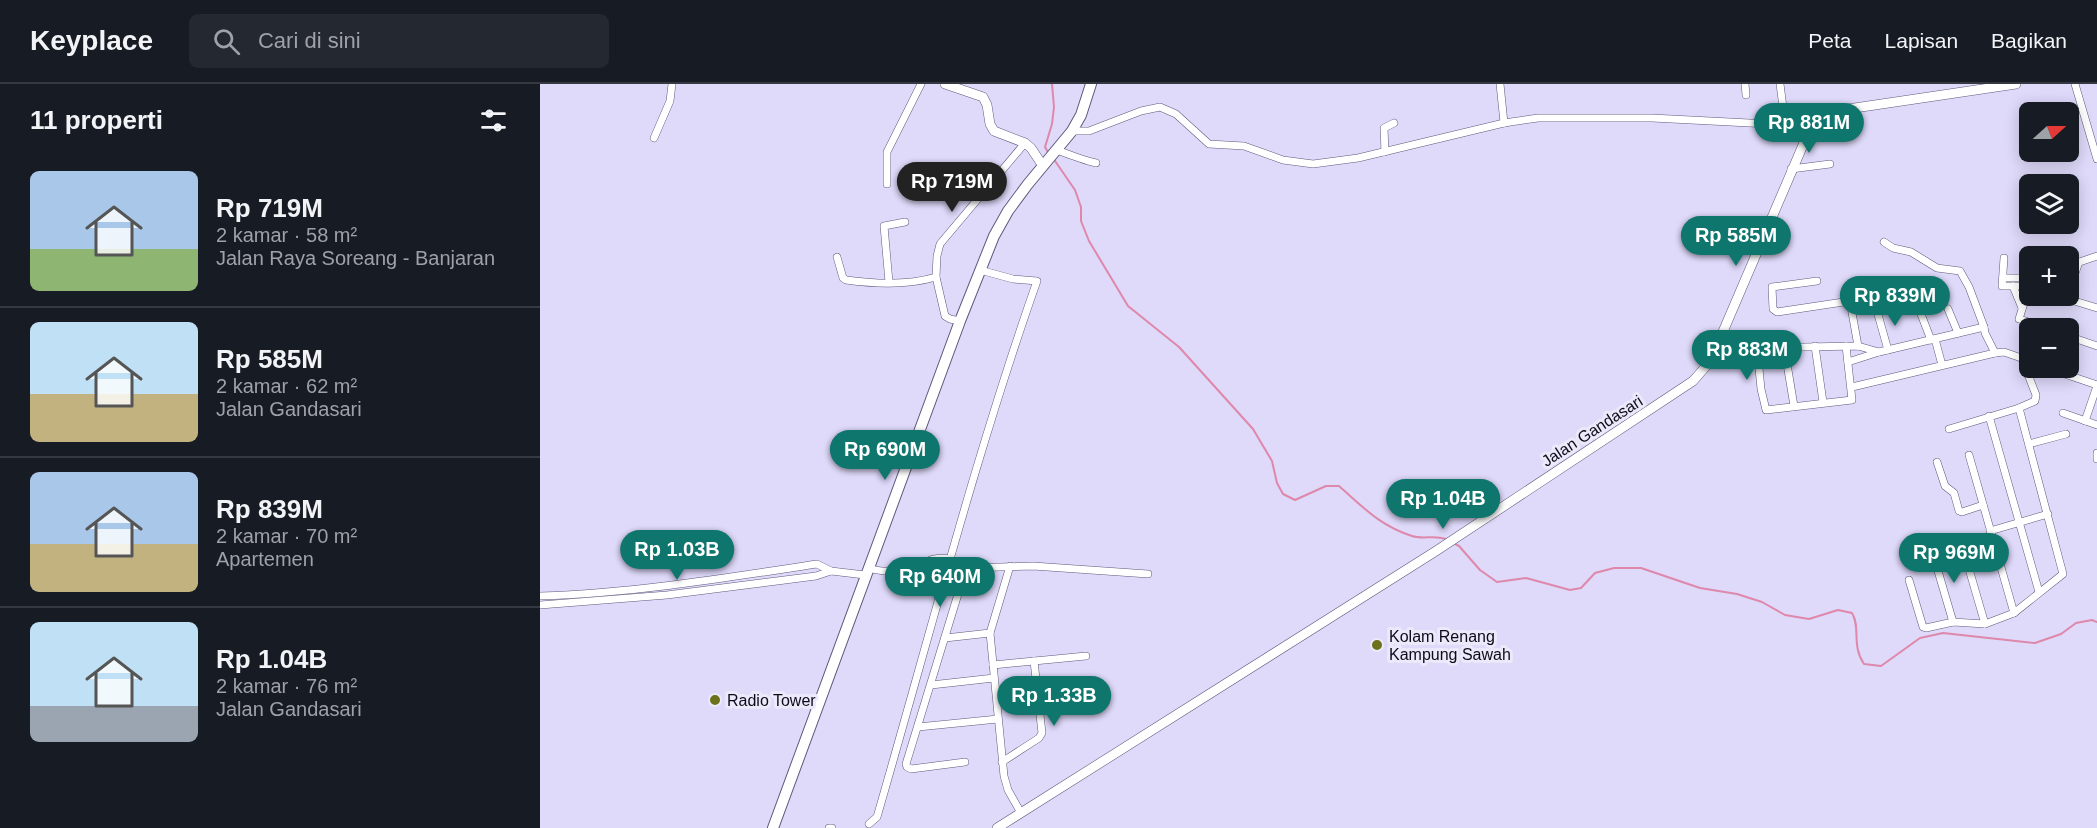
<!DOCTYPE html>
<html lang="id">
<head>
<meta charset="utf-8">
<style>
	body { margin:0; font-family:Arial,sans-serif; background:#242831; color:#f1f3f6; height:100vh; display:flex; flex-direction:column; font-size:22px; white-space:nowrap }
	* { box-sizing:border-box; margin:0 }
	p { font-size:20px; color:#9ea1a6 }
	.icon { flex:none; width:33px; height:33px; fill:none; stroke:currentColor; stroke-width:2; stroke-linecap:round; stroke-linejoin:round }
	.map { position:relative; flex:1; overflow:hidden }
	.drawer { display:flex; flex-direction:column; background:#171b24; width:540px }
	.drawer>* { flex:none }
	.needle { width:39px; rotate:69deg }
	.fabs { position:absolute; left:1479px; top:18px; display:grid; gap:12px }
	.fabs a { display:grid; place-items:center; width:60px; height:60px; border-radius:9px; background:#171b24; box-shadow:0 3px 15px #0003; font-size:30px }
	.price { position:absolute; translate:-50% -51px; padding:0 14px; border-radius:21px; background:#0f766e; color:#fff; font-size:20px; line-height:39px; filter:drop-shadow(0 2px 3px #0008) }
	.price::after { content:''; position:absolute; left:50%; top:36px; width:18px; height:14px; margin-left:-9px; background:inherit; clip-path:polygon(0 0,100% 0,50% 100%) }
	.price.active { background:#222; color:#fff }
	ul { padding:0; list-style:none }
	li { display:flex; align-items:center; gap:18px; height:150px; padding:0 30px }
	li+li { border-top:2px solid #363941 }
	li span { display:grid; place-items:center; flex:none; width:168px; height:120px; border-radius:9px; color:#555 }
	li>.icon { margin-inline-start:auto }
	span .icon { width:72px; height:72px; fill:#fffc; stroke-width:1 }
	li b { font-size:26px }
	h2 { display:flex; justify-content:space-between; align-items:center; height:72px; padding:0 30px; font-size:26px }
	header { display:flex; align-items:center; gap:36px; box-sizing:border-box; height:84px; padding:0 30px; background:#171b24; border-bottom:2px solid #363941 }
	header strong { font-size:28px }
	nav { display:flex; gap:33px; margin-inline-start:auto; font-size:21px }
	.search { width:420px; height:54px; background:#242831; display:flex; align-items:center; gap:15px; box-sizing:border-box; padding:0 21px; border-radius:9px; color:#9ea1a6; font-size:22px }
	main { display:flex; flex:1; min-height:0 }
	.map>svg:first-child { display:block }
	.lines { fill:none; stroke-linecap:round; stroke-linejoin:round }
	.stream { stroke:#de88ab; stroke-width:2 }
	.minor-casing { stroke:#5f587b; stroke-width:8 }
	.tertiary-casing { stroke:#5f587b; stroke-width:10 }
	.secondary-casing { stroke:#5f587b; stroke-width:12 }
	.minor { stroke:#fff; stroke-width:7 }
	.tertiary { stroke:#fff; stroke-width:9 }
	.secondary { stroke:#fff; stroke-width:10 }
	.poi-dot { fill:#6b721a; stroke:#ece9fa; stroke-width:2 }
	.labels { text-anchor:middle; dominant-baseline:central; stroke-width:6; stroke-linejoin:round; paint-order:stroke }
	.street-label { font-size:16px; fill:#0e0b18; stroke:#ece9fa }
	.poi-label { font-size:16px; fill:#0e0b18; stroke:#ece9fa; text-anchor:start }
</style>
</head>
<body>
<header>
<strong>Keyplace</strong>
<div class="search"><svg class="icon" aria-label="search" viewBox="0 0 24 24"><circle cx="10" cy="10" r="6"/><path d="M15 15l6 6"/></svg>Cari di sini</div>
<nav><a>Peta</a><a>Lapisan</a><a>Bagikan</a></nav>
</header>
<main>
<section class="drawer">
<h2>11 properti<svg class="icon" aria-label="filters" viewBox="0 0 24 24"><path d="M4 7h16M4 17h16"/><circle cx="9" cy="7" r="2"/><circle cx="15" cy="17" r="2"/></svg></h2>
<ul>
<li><span style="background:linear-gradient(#a9c7e8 65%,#8fb573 0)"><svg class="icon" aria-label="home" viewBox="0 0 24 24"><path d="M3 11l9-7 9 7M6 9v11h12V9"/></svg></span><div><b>Rp 719M</b><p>2 kamar · 58 m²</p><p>Jalan Raya Soreang - Banjaran</p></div></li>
<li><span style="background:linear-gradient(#bfe0f5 60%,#c2b280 0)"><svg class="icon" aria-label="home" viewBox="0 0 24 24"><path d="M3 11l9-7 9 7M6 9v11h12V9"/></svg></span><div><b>Rp 585M</b><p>2 kamar · 62 m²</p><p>Jalan Gandasari</p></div></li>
<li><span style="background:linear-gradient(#a9c7e8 60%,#c2b280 0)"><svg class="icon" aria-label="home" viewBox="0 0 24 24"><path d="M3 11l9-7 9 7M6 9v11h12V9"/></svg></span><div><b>Rp 839M</b><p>2 kamar · 70 m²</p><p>Apartemen</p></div></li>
<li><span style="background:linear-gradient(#bfe0f5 70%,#9aa5b1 0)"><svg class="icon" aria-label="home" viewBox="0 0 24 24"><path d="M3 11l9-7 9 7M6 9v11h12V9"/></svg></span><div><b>Rp 1.04B</b><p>2 kamar · 76 m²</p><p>Jalan Gandasari</p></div></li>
</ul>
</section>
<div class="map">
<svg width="1557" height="744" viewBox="0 0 1557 744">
	<rect width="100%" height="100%" fill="#dfd9fa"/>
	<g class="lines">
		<g class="stream">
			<path d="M509,70L505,63L512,40L514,23L512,0"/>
			<path d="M513,74L535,106L541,123V137L549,157L588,222L639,263L713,345L732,377L737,399L743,410L755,416L786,402H799C823,423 840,442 872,452C884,456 896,450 908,456"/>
			<path d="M913,459L919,462L940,486L957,498L986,494L1030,506L1041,504L1055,489L1074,484H1101L1160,504L1197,510L1222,518L1245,531L1269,535L1298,526L1312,529C1321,544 1311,561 1324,580L1341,582L1380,554L1403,549L1495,559L1521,550L1536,539L1552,536L1557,538"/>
		</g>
		<defs>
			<g id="minor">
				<path d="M960,0L964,39"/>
				<path d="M1205,0L1206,11"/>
				<path d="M1240,0L1245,39"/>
				<path d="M1535,0L1557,75"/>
				<path d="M532,47H549L601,27L620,23L636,30L669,60L704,62L743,76L773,80L818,74L964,39L998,34H1112L1229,40L1275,33"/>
				<path d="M114,54L130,17L132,0"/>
				<path d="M517,66C530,71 543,76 556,79"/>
				<path d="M845,68L844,44L854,39"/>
				<path d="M1251,85L1290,80"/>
				<path d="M347,100V68L381,0"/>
				<path d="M1344,158L1353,164L1371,168L1397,184L1420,187L1429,203L1444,243L1445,249L1455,269L1464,268L1490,277"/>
				<path d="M297,173L303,194L306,196C335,200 369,201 396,193L397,172L400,160L485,59"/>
				<path d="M1464,174L1462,202H1490"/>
				<path d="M1528,182L1557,172"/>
				<path d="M396,193L405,232L410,235L420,237"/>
				<path d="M1463,194H1490"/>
				<path d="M1277,197L1232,203L1233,225L1237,228L1310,217"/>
				<path d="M349,198L344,142L365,138"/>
				<path d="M1490,200L1479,235L1508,244"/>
				<path d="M1473,202L1482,224"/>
				<path d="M1308,206L1318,262"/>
				<path d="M1528,209L1539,178"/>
				<path d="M1374,212L1391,256"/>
				<path d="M1518,212L1557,224"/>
				<path d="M1408,225L1418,249"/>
				<path d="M1337,227L1348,266"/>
				<path d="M1528,252L1557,262"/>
				<path d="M1395,255L1402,281"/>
				<path d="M1179,257L1217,264L1318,262L1339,268L1444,243"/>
				<path d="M1244,262L1254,322"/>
				<path d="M1275,262L1283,318"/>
				<path d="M1217,264L1221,305L1226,326L1312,316L1306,262"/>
				<path d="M1308,278L1339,268"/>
				<path d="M1507,284L1557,301"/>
				<path d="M1312,303L1455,269"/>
				<path d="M1523,329L1557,341"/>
				<path d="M1449,332L1499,508"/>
				<path d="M1545,337L1557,302"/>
				<path d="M1409,345L1479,324L1495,317L1496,311L1482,275"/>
				<path d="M1489,360L1526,350"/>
				<path d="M1557,369V375"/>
				<path d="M1429,371L1474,529"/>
				<path d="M1397,378L1405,402L1414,409L1419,427L1422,428L1443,421"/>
				<path d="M1450,447L1508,430"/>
				<path d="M1425,472L1455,462"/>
				<path d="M470,482L450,549L464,692L468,706L481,729"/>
				<path d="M328,484C342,488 356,489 370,484C388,479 389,472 411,475"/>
				<path d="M1369,496L1383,543L1386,544L1413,538L1445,540L1474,529L1523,490L1479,324"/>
				<path d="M0,512C93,509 185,494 277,480L291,487L325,491"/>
				<path d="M0,521L127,511L276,492L291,487"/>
				<path d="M1413,538L1393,470L1395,466L1418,460L1422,461L1445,540"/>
				<path d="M405,554L450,549"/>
				<path d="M453,581L546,572"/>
				<path d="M391,601L454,594"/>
				<path d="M378,643L458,635"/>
				<path d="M425,678L371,685L367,683L366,680L426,484L493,482L608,490"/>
				<path d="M462,678L499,654L502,649L494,577"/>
				<path d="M329,740L337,733C389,554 435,373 497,197L473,195L440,186"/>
				<path d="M289,744H292"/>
			</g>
			<g id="tertiary">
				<path d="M405,0L443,13L447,21L450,40L454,47L485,59L491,64L503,82"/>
				<path d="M457,744L896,467L1153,297L1168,280L1179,257L1275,33L1281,29L1476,0"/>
			</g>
			<path id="secondary" d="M233,744L420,237L454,152L468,127L488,100L532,47L541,31L551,0"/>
		</defs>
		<use href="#minor" class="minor-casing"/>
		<use href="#tertiary" class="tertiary-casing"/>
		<use href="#secondary" class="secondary-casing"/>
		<use href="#minor" class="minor"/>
		<use href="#tertiary" class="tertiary"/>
		<use href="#secondary" class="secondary"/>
	</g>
	<g class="poi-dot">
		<circle cx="837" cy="561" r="6"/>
		<circle cx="175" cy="616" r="6"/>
	</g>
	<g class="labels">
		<g class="street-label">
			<text transform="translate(1052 347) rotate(-33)">Jalan Gandasari</text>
		</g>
		<g class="poi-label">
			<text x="849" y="552">Kolam Renang<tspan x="849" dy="18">Kampung Sawah</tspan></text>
			<text x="187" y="616">Radio Tower</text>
		</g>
	</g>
</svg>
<div class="fabs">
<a><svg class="needle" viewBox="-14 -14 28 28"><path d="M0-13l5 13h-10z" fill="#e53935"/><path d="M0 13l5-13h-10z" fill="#9ea1a6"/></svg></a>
<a><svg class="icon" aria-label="layers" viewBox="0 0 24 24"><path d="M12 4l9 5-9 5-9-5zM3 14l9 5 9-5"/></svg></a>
<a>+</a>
<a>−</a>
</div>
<b class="price" style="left:1269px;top:70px">Rp 881M</b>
<b class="price active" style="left:412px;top:129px">Rp 719M</b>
<b class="price" style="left:1196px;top:183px">Rp 585M</b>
<b class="price" style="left:1355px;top:243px">Rp 839M</b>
<b class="price" style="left:1207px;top:297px">Rp 883M</b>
<b class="price" style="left:345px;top:397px">Rp 690M</b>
<b class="price" style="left:903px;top:446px">Rp 1.04B</b>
<b class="price" style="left:137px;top:497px">Rp 1.03B</b>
<b class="price" style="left:1414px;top:500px">Rp 969M</b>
<b class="price" style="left:400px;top:524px">Rp 640M</b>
<b class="price" style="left:514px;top:643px">Rp 1.33B</b>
</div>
</main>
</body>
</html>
